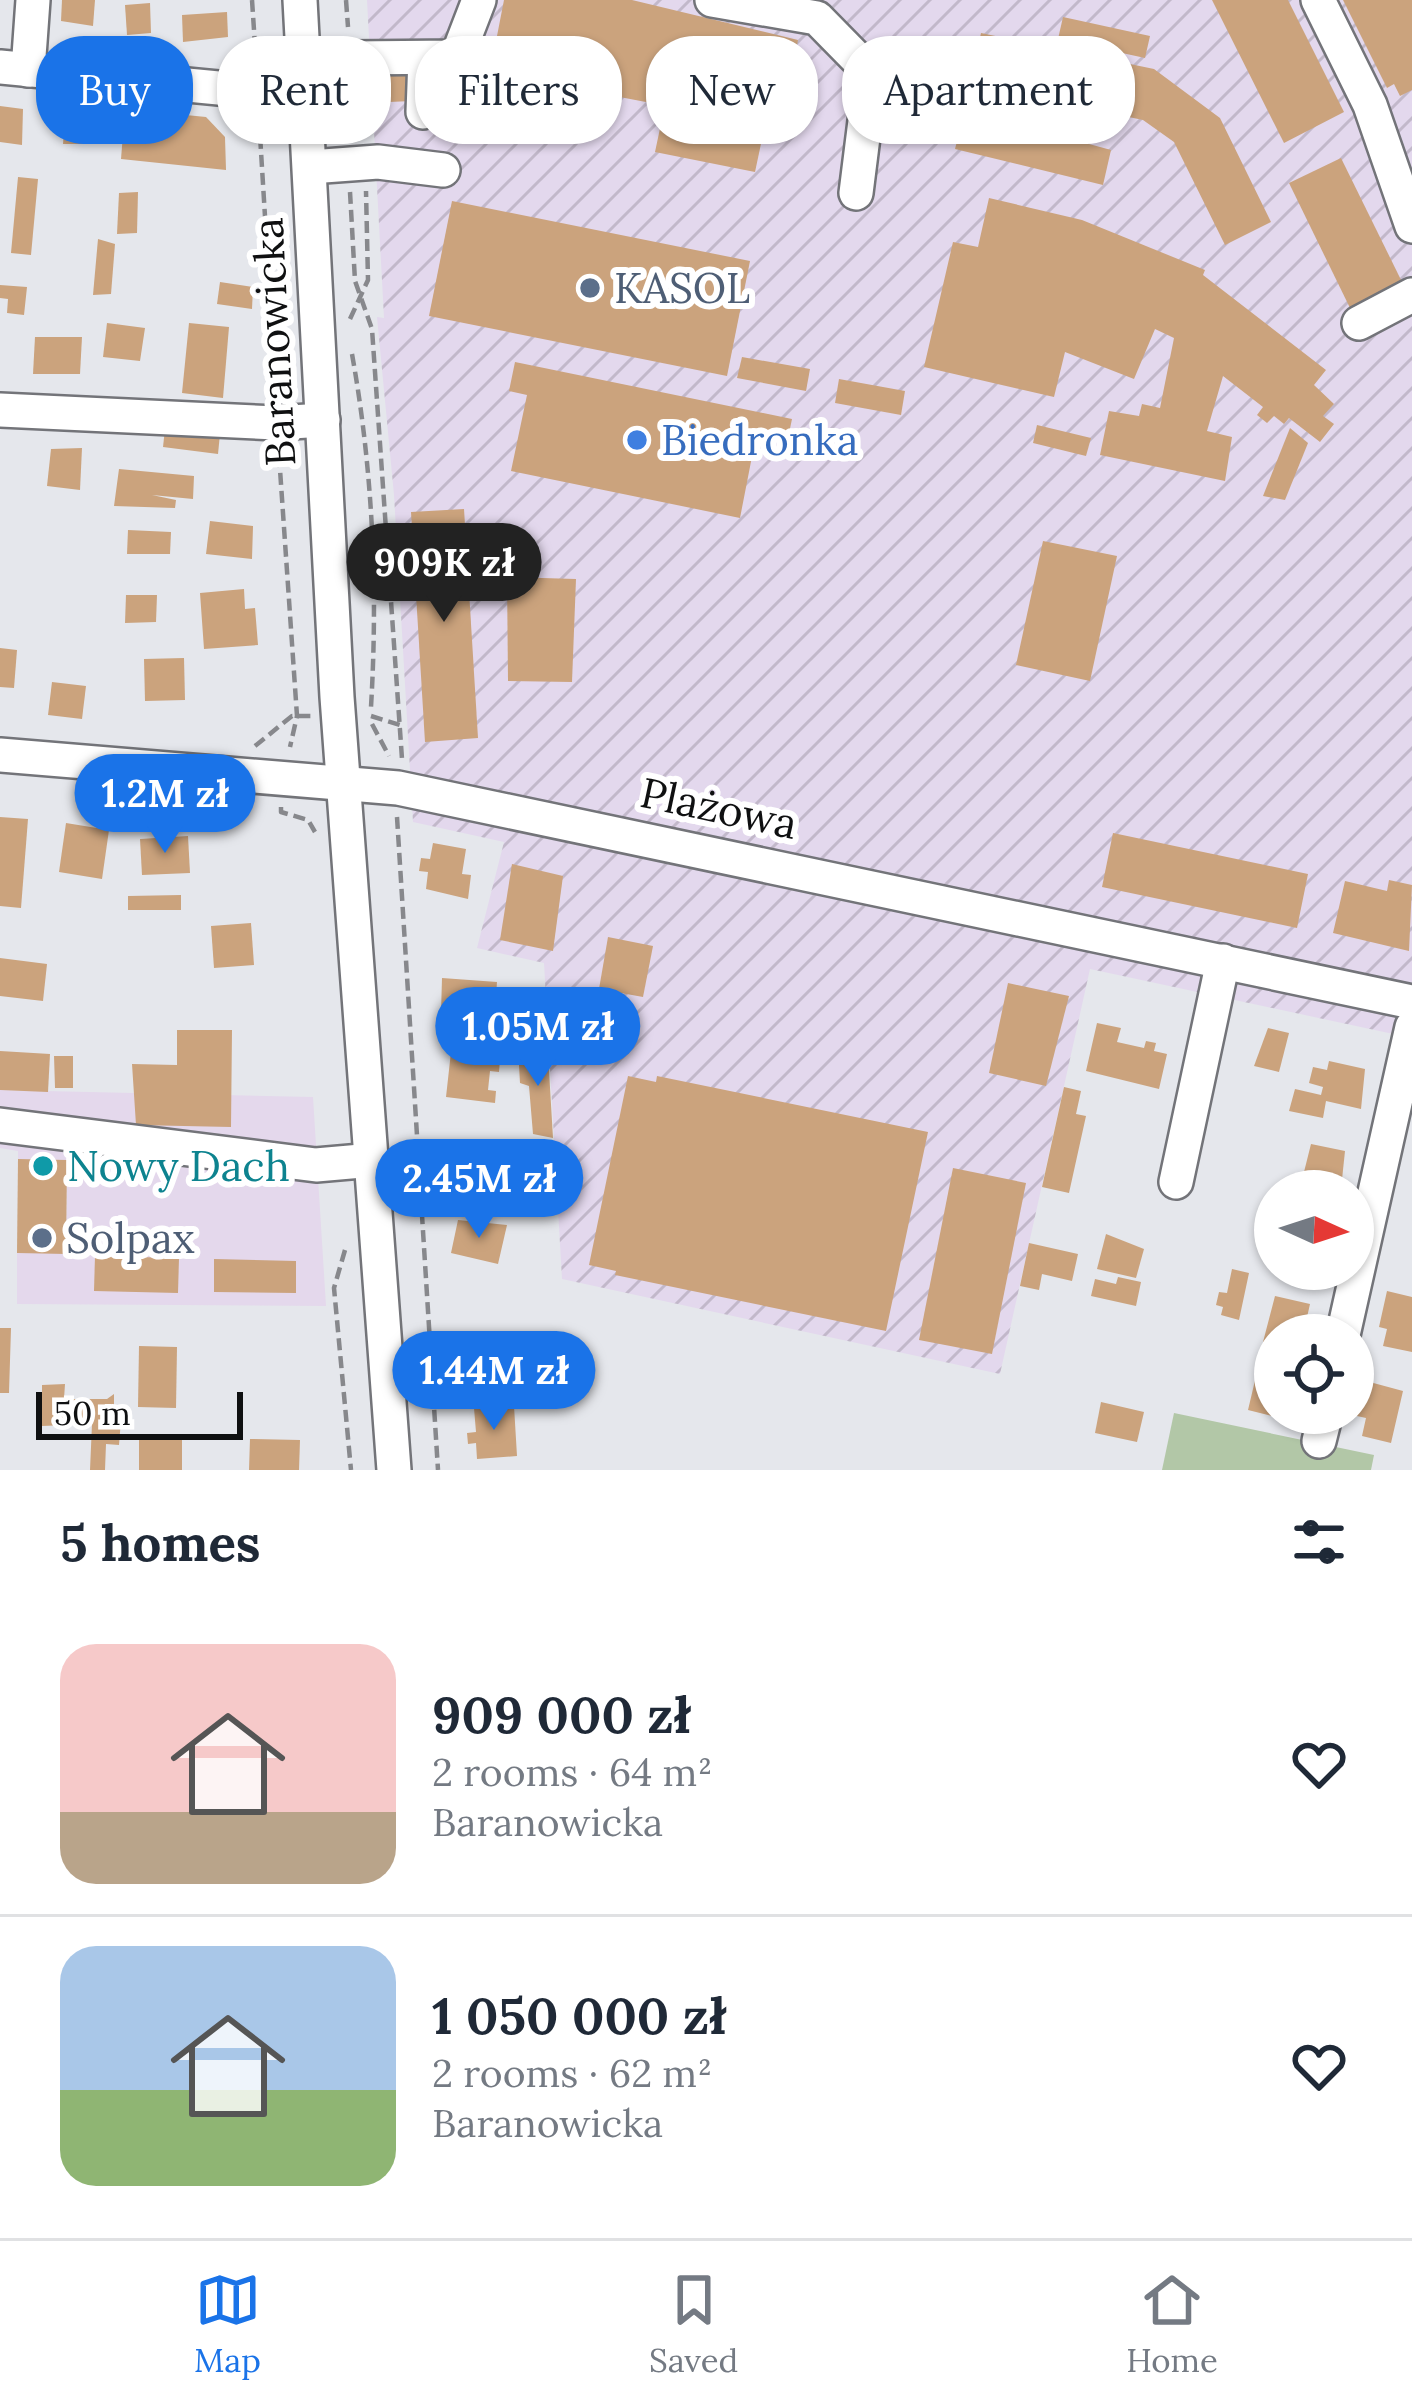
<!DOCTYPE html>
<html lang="en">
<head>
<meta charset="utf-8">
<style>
	body { margin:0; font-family:Lora,serif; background:#f6f6f7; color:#1f2937; height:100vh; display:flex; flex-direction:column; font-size:45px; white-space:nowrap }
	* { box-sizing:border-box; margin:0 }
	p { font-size:39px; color:#747a83 }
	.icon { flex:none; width:66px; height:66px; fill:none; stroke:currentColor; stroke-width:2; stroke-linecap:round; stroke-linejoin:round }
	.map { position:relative; height:1470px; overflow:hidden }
	.sheet { display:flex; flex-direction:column; background:#fff; flex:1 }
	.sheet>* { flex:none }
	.hud { position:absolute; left:36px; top:36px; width:1341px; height:108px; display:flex; gap:24px }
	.needle { width:78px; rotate:93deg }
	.fabs { position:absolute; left:1254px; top:1170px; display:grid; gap:24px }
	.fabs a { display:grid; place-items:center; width:120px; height:120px; border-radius:50%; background:#fff; box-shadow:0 3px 9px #0004; font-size:60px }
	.scale { position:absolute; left:36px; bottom:30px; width:207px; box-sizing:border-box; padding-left:12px; border:6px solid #0f1011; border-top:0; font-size:33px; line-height:42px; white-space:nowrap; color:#0f1011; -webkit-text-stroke:9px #fff; paint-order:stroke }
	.price { position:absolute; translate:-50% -102px; padding:0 27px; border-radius:42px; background:#1a73e8; color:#fff; font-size:39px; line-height:78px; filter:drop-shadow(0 3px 6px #0008) }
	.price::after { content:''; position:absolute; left:50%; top:72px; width:36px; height:27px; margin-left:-18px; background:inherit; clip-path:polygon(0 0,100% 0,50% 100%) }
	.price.active { background:#222; color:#fff }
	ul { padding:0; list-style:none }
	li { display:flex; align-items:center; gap:36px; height:300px; padding:0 60px }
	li+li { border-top:3px solid #e0e1e3 }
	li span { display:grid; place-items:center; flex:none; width:336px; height:240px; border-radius:36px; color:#555 }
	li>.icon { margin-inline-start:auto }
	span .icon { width:144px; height:144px; fill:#fffc; stroke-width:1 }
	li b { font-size:51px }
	h2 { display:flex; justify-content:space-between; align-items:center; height:144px; padding:0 60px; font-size:51px }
	.tag { padding:0 42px; border-radius:48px; background:#fff; box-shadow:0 3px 9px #0004; font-size:42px; line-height:108px }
	.tag.active { background:#1a73e8; color:#fff }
	.tab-bar { display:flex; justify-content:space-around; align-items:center; height:168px; border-top:3px solid #e0e1e3; background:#fff; font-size:33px; color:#747a83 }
	.tab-bar a { display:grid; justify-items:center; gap:6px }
	.tab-bar .active { color:#1a73e8 }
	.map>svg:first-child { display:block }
	.commercial { fill:#e4d8ec }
	.industrial { fill:url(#industrial-furrows) }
	.grass { fill:#b2c7a7 }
	.building { fill:#cba37d }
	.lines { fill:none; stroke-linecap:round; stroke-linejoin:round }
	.minor-casing { stroke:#737479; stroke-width:38 }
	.path { stroke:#87888c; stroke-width:4.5; stroke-dasharray:12 6; stroke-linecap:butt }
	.minor { stroke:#fff; stroke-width:33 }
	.service-dot { fill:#5c6f8a; stroke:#fff; stroke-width:4.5 }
	.shop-dot { fill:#3f7fe0; stroke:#fff; stroke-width:4.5 }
	.culture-dot { fill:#0f9aa8; stroke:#fff; stroke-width:4.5 }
	.labels { text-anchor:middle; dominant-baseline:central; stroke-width:12; stroke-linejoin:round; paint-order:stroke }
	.service-label { font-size:42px; fill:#4e5e75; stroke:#fff; text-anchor:start }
	.street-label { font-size:42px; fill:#0f1011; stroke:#fff }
	.shop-label { font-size:42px; fill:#366cbe; stroke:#fff; text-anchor:start }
	.culture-label { font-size:42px; fill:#0d838f; stroke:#fff; text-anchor:start }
</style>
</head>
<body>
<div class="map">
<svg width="1412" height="1470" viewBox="0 0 1412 1470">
	<defs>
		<pattern id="industrial-furrows" width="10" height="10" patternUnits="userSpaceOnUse" patternTransform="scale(3)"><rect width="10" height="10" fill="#e3d8ed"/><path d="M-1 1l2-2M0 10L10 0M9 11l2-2" fill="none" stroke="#c2b8ca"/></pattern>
	</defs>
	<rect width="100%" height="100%" fill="#e5e7ec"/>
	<path class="commercial" d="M0,1090L313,1097L326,1306L17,1304V1253H66L67,1161L18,1159V1151L0,1148Z"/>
	<path class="industrial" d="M367,0H1412V1038L1090,969L1000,1374L562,1279L544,963L477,948L504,842L413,822L394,495L377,317L384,318Z"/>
	<path class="grass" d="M1174,1413L1374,1455L1371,1470H1162Z"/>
	<g class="building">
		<path d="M62,0H95L93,26L61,21Z"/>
		<path d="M504,0H632L798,40L783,117L705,101L703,113L490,72Z"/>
		<path d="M1212,0H1288L1344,112L1284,143Z"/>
		<path d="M1343,0H1412V90L1400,96L1394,84L1387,88Z"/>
		<path d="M150,3L151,33L127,35L125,5Z"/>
		<path d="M227,12L228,37L183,42L182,15Z"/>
		<path d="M1063,17L1150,36L1145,58L1058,39Z"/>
		<path d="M981,33L1154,69L1220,118L1271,222L1225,245L1174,142L1143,120L970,84Z"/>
		<path d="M411,69L412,101L389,102V70Z"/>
		<path d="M0,106L23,109L22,145L0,142Z"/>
		<path d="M66,109L106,114L105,144H63Z"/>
		<path d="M125,109L206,117L225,137L226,170L121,159Z"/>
		<path d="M965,110L1111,150L1103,185L955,149Z"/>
		<path d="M662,119L762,139L755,172L655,152Z"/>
		<path d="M1341,158L1403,284L1351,310L1289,183Z"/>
		<path d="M18,177L38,179L31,255L11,253Z"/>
		<path d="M138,192L137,233L117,234L119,193Z"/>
		<path d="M989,198L1082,220L1205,270L1203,275L1326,370L1314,385L1334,404L1323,416L1334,424L1320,442L1289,418L1284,424L1274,416L1267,423L1257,415L1263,407L1223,376L1207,431L1232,437L1225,481L1100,455L1109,411L1139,416L1142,404L1160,408L1174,338L1155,329L1134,379L1065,352L1054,397L924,367L953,242L978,247Z"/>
		<path d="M452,201L750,261L727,376L429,316Z"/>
		<path d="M98,239L115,244L111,294L93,295Z"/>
		<path d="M220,282L253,287L252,309L217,304Z"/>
		<path d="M0,285L27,287L24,315L7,313L8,299L0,298Z"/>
		<path d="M107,323L145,328L140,361L103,357Z"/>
		<path d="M189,323L229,327L223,398L182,393Z"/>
		<path d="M35,337H82L80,374H33Z"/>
		<path d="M742,357L810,369L806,391L737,378Z"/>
		<path d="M515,362L792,419L787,443L756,436L740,518L511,471L527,395L509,391Z"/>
		<path d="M839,379L905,391L901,415L835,403Z"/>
		<path d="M1037,425L1091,438L1086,456L1033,443Z"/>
		<path d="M1290,428L1308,443L1285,500L1263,496Z"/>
		<path d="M165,429L220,434L218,454L163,447Z"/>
		<path d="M82,448L80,490L47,486L51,449Z"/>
		<path d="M119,469L194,476L193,499L152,495L176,500L175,508L114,506Z"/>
		<path d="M464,509L478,738L425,742L411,512Z"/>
		<path d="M210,521L253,526L252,559L206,554Z"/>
		<path d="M128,530L171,532L170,554H127Z"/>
		<path d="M1043,541L1117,556L1090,681L1016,665Z"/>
		<path d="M507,577L576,579L572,682L508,681Z"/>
		<path d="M244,589L245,609L255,608L258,645L204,649L200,593Z"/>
		<path d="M126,595H157L156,622L125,623Z"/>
		<path d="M0,648L17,650L14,688L0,687Z"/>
		<path d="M184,658L185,700L145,701L144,659Z"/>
		<path d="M52,682L86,686L82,719L48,715Z"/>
		<path d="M0,817L28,819L21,908L0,906Z"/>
		<path d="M66,823L109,830L102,879L59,872Z"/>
		<path d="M1113,833L1308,874L1297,928L1102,887Z"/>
		<path d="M188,836L190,873L142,875L140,839Z"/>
		<path d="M433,843L466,849L462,874L471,875L468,899L426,889L428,872L419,871L421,858L430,859Z"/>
		<path d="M512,864L563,876L553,951L500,940Z"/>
		<path d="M1389,880L1412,885L1409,951L1333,933L1345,881L1387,891Z"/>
		<path d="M181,895V910H128V896Z"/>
		<path d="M251,923L254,965L214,968L211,926Z"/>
		<path d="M608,937L653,946L643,997L599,989Z"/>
		<path d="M0,958L47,964L43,1001L0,996Z"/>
		<path d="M442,978L497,982L496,996H491L490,1006L472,1004L471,1015L441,1013Z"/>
		<path d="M1008,983L1069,996L1046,1086L989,1073Z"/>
		<path d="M1097,1023L1121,1028L1117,1042L1144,1048L1146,1041L1156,1043L1154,1051L1167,1054L1159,1089L1086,1071Z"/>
		<path d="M1268,1028L1289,1033L1279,1072L1254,1066Z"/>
		<path d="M177,1030H232L231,1127L136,1125L132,1064L177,1065Z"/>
		<path d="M518,1048L548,1054L553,1138L533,1134L529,1086L520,1083Z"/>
		<path d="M0,1051L50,1054L48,1092L0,1090Z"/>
		<path d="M451,1052L500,1059L499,1072L490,1071L488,1090L496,1091L495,1103L446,1097Z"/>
		<path d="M54,1056H73V1088H55Z"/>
		<path d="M1329,1061L1365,1069L1361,1109L1326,1101L1323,1118L1289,1111L1295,1089L1321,1095L1323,1087L1309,1083L1313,1067L1327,1070Z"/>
		<path d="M628,1076L656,1082L657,1076L928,1132L886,1331L615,1275L616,1271L589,1265Z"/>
		<path d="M1064,1087L1081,1091L1076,1114L1086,1116L1069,1193L1042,1187Z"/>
		<path d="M1311,1144L1345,1151L1341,1189L1302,1180Z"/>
		<path d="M18,1159L67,1160L66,1254L17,1253Z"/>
		<path d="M953,1168L1026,1183L992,1354L919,1340Z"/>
		<path d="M458,1220L507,1225L498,1264L451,1253Z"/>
		<path d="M1106,1234L1144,1249L1136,1278L1097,1269Z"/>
		<path d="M1029,1243L1078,1254L1072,1281L1042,1274L1039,1290L1020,1286Z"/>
		<path d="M95,1256L179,1258L178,1293L94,1291Z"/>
		<path d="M214,1259L296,1261V1293L214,1292Z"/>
		<path d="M1232,1269L1249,1273L1239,1320L1221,1315L1223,1307L1216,1305L1219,1292L1227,1293Z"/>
		<path d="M1118,1277L1141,1282L1136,1306L1091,1296L1095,1279L1116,1284Z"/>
		<path d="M1387,1291L1412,1297V1352L1383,1346L1387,1329L1379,1327Z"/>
		<path d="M1275,1296L1310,1304L1303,1335H1275V1345L1263,1342Z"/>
		<path d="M0,1328H11L9,1393H0Z"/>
		<path d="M139,1346L177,1347L176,1408L138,1407Z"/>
		<path d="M1257,1372L1275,1376V1413H1289L1288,1420L1248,1410Z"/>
		<path d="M1366,1381L1403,1391L1391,1443L1362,1436L1366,1418L1357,1416Z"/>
		<path d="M65,1384L64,1399H107L114,1394V1420H121L119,1445L106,1444L105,1470H90L92,1424L42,1426V1385Z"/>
		<path d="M1101,1402L1144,1412L1137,1442L1095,1433Z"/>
		<path d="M514,1406L517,1456L477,1459L476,1443L468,1444L467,1433L476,1432L474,1408Z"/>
		<path d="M139,1438L182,1439V1470H139Z"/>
		<path d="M250,1439L300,1440L299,1470H249Z"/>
	</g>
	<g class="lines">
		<defs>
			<g id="minor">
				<path d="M300,0L337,697L394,1470"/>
				<path d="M712,0L817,18L871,73L856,193"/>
				<path d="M1318,0L1370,105L1412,226"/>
				<path d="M0,67L260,92L306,89L350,58L457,57L479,0"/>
				<path d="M28,70L33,0"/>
				<path d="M423,112L425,58"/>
				<path d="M310,167L378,162L443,170"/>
				<path d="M1359,323L1412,295"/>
				<path d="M0,410L276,423L323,420"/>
				<path d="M0,755L398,788L1412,1002"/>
				<path d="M0,1125L316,1165L373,1160"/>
				<path d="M1176,1182L1223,961"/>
				<path d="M1343,1335L1412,1027"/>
				<path d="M1319,1441L1326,1413"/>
			</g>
		</defs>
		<use href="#minor" class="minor-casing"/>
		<g class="path">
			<path d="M252,0L256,60"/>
			<path d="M346,0L348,27"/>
			<path d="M352,92L355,134"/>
			<path d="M259,119L276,395"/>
			<path d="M350,192L355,281L372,329L402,759"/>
			<path d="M350,319L368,280L366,191"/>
			<path d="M352,354C373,471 378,589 371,707"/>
			<path d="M279,455L297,716L290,747"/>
			<path d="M371,716L400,725"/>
			<path d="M372,724L389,756"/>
			<path d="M255,746L292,716H311"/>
			<path d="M281,807V812L308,820L315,832"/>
			<path d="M397,817L438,1470"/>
			<path d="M345,1250L334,1288L351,1470"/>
		</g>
		<use href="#minor" class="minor"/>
	</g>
	<g class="service-dot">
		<circle cx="590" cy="288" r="12"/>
		<circle cx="42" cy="1238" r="12"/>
	</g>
	<circle class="shop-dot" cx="637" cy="440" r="12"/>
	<circle class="culture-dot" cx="43" cy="1166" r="12"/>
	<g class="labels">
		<g class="service-label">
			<text x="614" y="288">KASOL</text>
			<text x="66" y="1238">Solpax</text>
		</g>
		<g class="street-label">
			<text transform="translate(274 342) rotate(-93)">Baranowicka</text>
			<text transform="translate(719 808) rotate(12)">Plażowa</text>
		</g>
		<g class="shop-label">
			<text x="661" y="440">Biedronka</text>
		</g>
		<g class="culture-label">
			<text x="67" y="1166">Nowy Dach</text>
		</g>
	</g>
</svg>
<div class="fabs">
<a><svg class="needle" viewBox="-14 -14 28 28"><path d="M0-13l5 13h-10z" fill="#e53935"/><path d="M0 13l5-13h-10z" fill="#747a83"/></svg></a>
<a><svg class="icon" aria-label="locate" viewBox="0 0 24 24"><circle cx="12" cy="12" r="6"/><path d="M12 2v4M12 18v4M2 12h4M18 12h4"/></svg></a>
</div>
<div class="scale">50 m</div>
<b class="price active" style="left:444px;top:625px">909K zł</b>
<b class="price" style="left:165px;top:856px">1.2M zł</b>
<b class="price" style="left:538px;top:1089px">1.05M zł</b>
<b class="price" style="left:479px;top:1241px">2.45M zł</b>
<b class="price" style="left:494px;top:1433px">1.44M zł</b>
<div class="hud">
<a class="tag active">Buy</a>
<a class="tag">Rent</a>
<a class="tag">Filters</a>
<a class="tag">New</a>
<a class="tag">Apartment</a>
</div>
</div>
<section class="sheet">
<h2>5 homes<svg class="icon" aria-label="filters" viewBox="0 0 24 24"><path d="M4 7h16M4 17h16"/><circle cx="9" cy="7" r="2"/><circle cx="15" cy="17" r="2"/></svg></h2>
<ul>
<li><span style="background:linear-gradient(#f6c9c9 70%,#b9a48a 0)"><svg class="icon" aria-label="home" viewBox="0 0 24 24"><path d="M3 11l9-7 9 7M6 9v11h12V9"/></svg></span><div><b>909 000 zł</b><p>2 rooms · 64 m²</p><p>Baranowicka</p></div><svg class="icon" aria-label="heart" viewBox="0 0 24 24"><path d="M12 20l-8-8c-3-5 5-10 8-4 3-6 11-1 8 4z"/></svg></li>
<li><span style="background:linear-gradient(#a9c7e8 60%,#8fb573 0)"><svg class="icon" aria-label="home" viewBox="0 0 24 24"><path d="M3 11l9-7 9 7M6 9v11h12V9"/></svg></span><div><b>1 050 000 zł</b><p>2 rooms · 62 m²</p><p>Baranowicka</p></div><svg class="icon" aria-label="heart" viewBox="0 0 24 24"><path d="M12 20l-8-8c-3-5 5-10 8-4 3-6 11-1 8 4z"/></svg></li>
</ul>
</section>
<nav class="tab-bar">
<a class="active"><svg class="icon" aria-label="map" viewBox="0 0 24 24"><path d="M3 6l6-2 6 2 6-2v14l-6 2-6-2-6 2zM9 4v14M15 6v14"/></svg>Map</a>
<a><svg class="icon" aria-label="saved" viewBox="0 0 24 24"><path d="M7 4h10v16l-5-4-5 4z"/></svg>Saved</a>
<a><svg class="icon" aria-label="home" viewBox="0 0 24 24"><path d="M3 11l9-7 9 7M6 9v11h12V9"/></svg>Home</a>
</nav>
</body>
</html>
